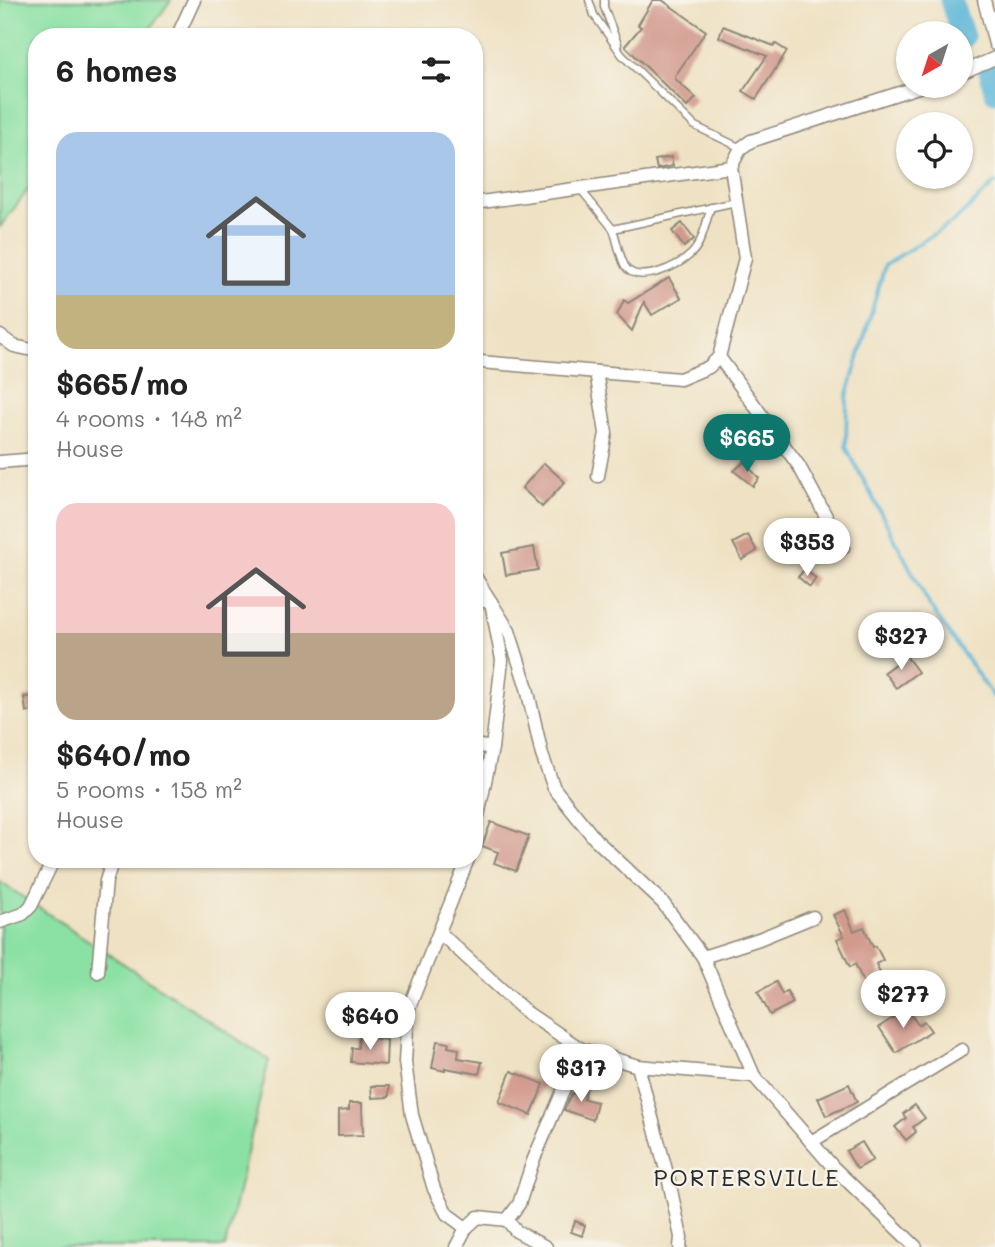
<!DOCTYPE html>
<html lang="en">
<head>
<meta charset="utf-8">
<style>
	body { margin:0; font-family:Mali,sans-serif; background:#f6f6f6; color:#222; height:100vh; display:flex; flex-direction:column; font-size:26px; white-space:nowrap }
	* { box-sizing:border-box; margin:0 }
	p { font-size:23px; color:#767676 }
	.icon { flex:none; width:38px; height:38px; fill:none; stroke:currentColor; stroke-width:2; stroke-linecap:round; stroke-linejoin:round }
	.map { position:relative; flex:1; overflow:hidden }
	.side { position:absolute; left:28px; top:28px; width:455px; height:840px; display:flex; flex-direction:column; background:#fff; border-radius:28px; box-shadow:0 2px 5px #0004 }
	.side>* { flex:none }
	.needle { width:46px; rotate:219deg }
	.buttons { position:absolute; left:896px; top:21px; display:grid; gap:14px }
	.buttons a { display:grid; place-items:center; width:77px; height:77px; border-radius:50%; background:#fff; box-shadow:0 2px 5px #0004; font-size:35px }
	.price { position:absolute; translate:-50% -60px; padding:0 16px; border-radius:24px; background:#fff; color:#222; font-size:23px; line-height:46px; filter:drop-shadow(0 2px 4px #0008) }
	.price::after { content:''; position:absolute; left:50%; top:42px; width:21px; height:16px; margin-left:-10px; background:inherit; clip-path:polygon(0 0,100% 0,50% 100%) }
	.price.current { background:#0f766e; color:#fff }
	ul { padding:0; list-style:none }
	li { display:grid; align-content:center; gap:14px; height:371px; padding:0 28px }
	li span { display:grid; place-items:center; height:217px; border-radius:21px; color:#555 }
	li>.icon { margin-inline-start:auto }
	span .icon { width:126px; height:126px; fill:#fffc; stroke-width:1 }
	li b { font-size:30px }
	h2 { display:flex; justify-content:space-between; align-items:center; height:84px; padding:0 28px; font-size:30px }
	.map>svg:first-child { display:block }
	.green { fill:#8be1a4; stroke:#5b8668; stroke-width:2 }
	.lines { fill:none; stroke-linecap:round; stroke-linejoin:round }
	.stream { stroke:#5ab6d8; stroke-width:3.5 }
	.river { stroke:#5ab6d8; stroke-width:23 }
	.building { fill:#d29a8d }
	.lane-casing { stroke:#8d8678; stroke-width:9 }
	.street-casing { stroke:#8d8678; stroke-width:15 }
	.lane { stroke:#fff; stroke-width:6 }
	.street { stroke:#fff; stroke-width:12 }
	.labels { text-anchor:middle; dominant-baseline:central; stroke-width:5; stroke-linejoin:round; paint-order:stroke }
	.neighbourhood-label { font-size:23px; letter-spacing:2px; fill:#2b2b2b; stroke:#f7f3e8 }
</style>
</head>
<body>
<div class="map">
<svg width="995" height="1247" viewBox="0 0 995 1247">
	<rect width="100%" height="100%" fill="#f7f3e8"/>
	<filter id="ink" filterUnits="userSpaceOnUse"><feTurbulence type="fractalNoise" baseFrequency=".0143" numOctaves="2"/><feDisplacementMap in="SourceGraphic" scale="14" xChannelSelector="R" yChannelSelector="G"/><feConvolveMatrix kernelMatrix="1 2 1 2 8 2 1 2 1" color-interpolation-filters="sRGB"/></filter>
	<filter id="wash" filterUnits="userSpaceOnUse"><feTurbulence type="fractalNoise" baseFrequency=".00686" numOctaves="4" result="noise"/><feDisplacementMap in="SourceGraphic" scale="28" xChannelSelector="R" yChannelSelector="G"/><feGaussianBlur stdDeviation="1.57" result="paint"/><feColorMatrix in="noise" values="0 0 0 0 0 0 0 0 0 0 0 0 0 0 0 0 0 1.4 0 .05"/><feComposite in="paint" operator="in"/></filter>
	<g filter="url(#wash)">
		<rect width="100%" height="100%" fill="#efe2c4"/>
		<g class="green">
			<path d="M0,0H171L144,37H37V178L0,227Z"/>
			<path d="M0,882L269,1060L225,1247H0Z"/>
		</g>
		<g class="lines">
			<path class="stream" d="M995,183L956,220L885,265L847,397L846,447L931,608L995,699"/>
			<g class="river">
				<path d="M951,0L963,37"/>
				<path d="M990,70L995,91"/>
			</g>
		</g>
		<g id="blocks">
			<g class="building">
				<path d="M653,0H662L706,31L675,76V79L696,98L687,107L625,46L641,27L638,25Z"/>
				<path d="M723,26L774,46L776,44L787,51L756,99L743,91L767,56L719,37Z"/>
				<path d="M671,157L673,166L657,169L655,160Z"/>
				<path d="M682,223L694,239L684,247L672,231Z"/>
				<path d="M669,278L681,298L652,315L644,302L632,331L617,315L624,300L628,303Z"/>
				<path d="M755,438L764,444L756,455L749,450Z"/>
				<path d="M744,462L759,478L753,486L734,471Z"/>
				<path d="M544,463L565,482L542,507L522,488Z"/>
				<path d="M748,535L757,551L742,560L733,543Z"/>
				<path d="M534,547L538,570L506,575L502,553Z"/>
				<path d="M804,570L816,578L810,587L798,577Z"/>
				<path d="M906,656L918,672L896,688L884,672Z"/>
				<path d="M37,696V710L26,712L24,697Z"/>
				<path d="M491,822L529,836L516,871L494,863L498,852L482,846Z"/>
				<path d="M845,910L854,931L864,927L873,947L876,946L883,960L876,964L881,975L864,983L855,964L850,967L837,939L844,936L833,915Z"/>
				<path d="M776,982L782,994L787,991L793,1003L770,1015L758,992Z"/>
				<path d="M905,1005L918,1025L924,1021L931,1031L896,1053L879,1027L893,1018L891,1015Z"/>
				<path d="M359,1037L387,1040L386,1065L351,1062L352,1048H358Z"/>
				<path d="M437,1041L449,1043L448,1047L459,1049L458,1058L482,1062L479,1074L445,1068V1071L432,1068Z"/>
				<path d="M511,1071L544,1084L531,1115L499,1102Z"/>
				<path d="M577,1084L587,1086L584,1099L597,1102L593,1120L564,1110L572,1093L575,1094Z"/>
				<path d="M849,1084L857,1102L826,1116L818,1098Z"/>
				<path d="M371,1086H389V1097L372,1098Z"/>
				<path d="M349,1103H362L363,1135L338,1136V1111L349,1110Z"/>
				<path d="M915,1105L925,1118L913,1127L916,1132L906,1140L895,1127L906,1118L903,1114Z"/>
				<path d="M862,1142L873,1160L857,1169L846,1151Z"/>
				<path d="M575,1221L585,1225L582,1236L571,1232Z"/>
			</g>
		</g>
	</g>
	<g filter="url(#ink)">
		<use href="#blocks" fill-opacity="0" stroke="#8d8678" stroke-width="2"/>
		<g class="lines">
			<defs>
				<g id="lane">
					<path d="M589,0L594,15L622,55L695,126L741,148"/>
					<path d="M604,0V7L618,44"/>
					<path d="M581,190L613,229L736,202"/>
					<path d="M613,229C617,240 619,255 625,266C637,286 680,266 692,253C703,242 706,221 711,207"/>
				</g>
				<g id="street">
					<path d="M984,0L995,44"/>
					<path d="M177,37L194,0"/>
					<path d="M961,73L995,58"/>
					<path d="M474,203L731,167"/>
					<path d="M0,336L14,346L37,351"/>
					<path d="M719,357L799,466L843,548"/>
					<path d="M474,365L481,362L680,379L709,367L719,357L745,258L731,167L741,148L751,141L921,86"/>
					<path d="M596,372L606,433L598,476"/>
					<path d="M0,462L37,459"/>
					<path d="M474,575L509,631L527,688L542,755L554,788L595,839L663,903L703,957L754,1076L833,1167L916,1247"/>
					<path d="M474,599L491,602L502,660L492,748L474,835"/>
					<path d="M474,745L492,748"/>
					<path d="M0,922L23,914L31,906L54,859"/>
					<path d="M440,933L526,1012L581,1049L638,1066L754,1076"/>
					<path d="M703,957L759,939L813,917"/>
					<path d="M98,972L106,881L113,859"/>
					<path d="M638,1066L669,1181L681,1237L680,1247"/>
					<path d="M811,1142L962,1050"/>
					<path d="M507,1220L516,1231L546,1247"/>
					<path d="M466,1228L447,1214L434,1189L412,1115L405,1062L408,1010L468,859"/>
					<path d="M456,1247L466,1228L478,1217L507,1220L519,1204L533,1161L581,1049"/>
				</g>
			</defs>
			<use href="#lane" class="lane-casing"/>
			<use href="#street" class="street-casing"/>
			<use href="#lane" class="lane"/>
			<use href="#street" class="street"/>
		</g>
	</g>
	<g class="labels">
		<g class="neighbourhood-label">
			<text x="747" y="1177">PORTERSVILLE</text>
		</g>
	</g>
</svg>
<div class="buttons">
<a><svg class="needle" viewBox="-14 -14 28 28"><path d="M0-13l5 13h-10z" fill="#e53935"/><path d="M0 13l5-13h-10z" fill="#767676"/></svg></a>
<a><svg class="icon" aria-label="locate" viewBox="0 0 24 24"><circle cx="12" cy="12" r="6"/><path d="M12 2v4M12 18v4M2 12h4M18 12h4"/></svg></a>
</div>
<b class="price current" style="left:747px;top:474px">$665</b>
<b class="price" style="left:807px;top:578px">$353</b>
<b class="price" style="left:901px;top:672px">$327</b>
<b class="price" style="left:903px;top:1030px">$277</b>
<b class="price" style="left:370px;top:1052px">$640</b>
<b class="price" style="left:581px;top:1104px">$317</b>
<section class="side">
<h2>6 homes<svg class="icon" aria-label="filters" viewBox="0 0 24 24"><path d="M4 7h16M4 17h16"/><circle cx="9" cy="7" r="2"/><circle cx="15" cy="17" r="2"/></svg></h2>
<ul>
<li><span style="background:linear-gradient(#a9c7e8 75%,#c2b280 0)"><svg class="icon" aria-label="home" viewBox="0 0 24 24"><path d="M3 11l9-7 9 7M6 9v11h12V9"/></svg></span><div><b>$665/mo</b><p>4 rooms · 148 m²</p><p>House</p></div></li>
<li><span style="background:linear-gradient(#f6c9c9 60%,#b9a48a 0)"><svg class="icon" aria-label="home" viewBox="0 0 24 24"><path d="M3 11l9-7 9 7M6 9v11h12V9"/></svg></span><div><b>$640/mo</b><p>5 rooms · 158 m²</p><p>House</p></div></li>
</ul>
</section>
</div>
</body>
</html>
